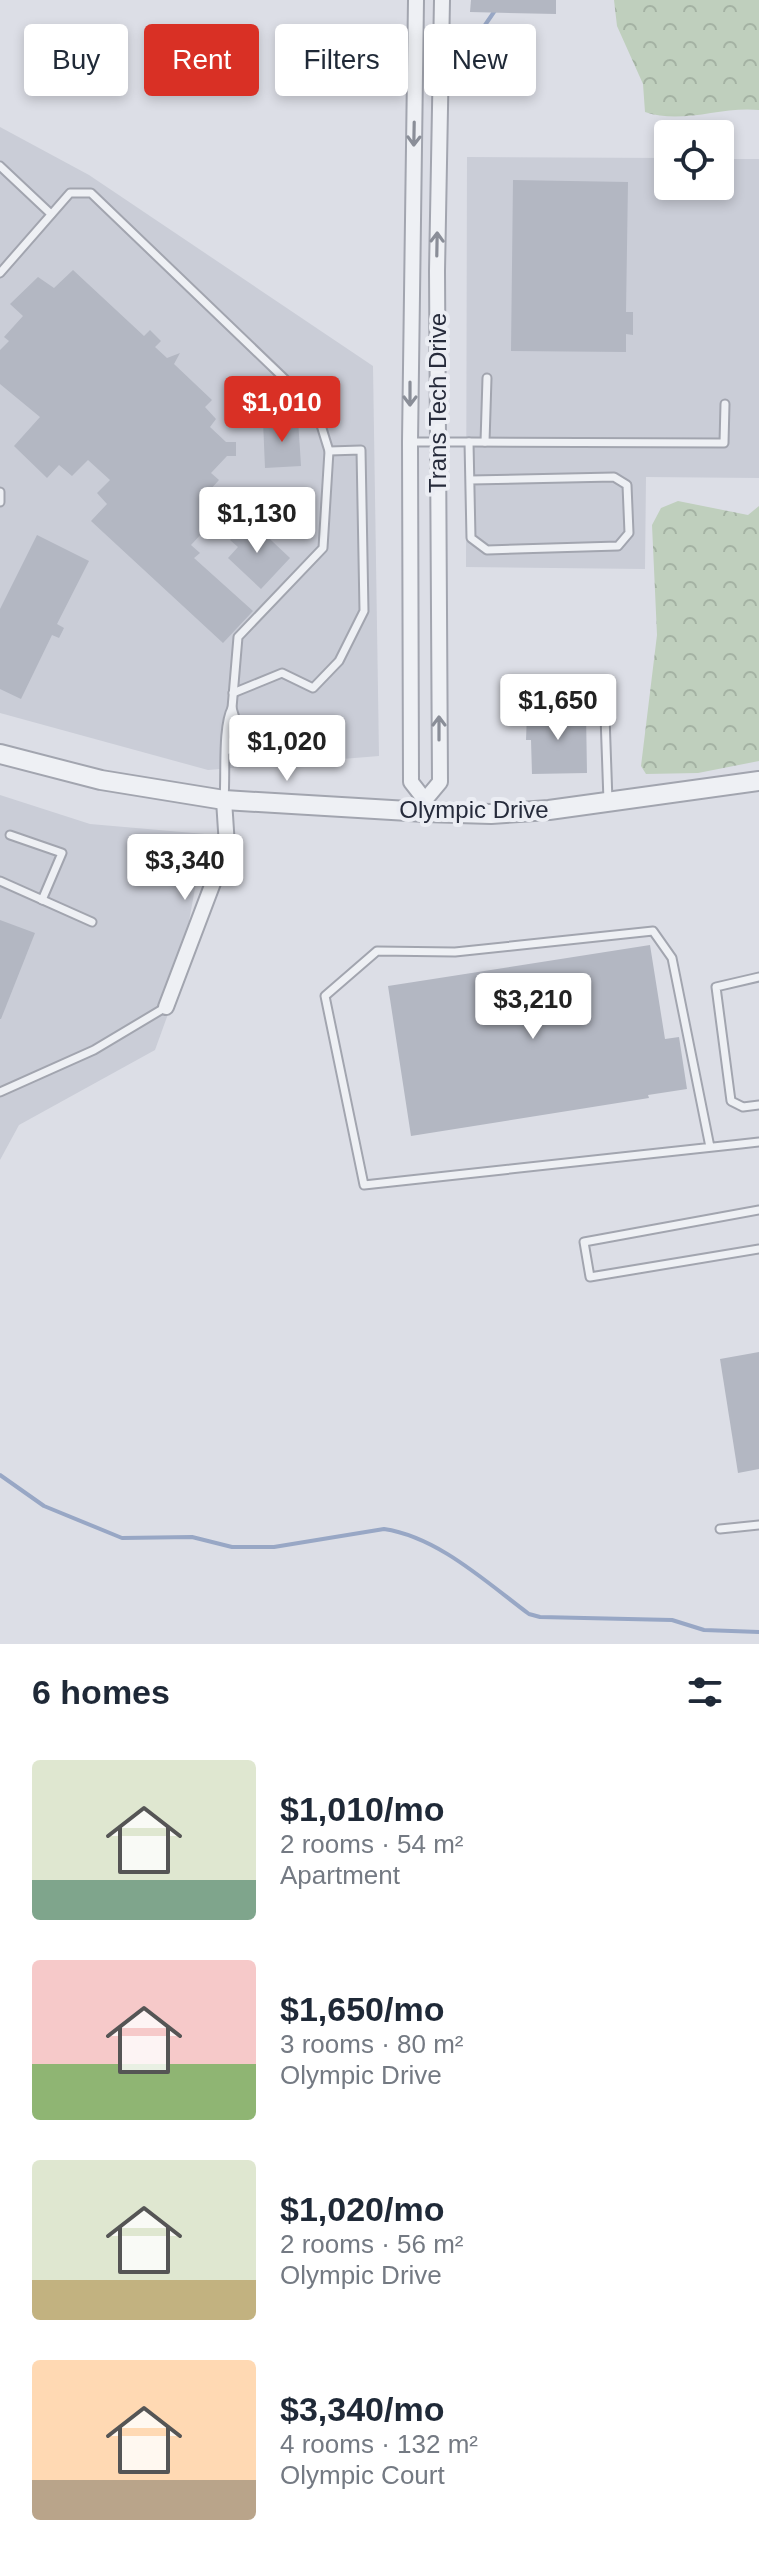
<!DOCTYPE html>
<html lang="en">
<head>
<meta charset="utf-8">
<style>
	body { margin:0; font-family:Helvetica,sans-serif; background:#f6f6f7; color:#1f2937; height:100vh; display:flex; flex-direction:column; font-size:30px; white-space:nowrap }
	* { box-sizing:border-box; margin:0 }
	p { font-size:26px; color:#747a83 }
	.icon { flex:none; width:44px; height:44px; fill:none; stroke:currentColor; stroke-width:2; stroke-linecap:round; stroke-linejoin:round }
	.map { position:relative; height:1644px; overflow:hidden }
	.sheet { display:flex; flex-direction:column; background:#fff; flex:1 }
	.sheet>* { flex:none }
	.guide { position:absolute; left:24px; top:24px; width:712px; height:72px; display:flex; gap:16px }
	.tools { position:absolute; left:654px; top:120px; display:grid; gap:16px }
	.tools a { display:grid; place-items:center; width:80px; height:80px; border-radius:8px; background:#fff; box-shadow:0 4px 12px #0003; font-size:40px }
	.price { position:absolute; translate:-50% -68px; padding:0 18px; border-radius:8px; background:#fff; color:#222; font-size:26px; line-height:52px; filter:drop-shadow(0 2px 4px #0008) }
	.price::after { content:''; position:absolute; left:50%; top:48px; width:24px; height:18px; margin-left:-12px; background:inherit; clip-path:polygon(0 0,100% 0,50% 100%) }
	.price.current { background:#d93025; color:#fff }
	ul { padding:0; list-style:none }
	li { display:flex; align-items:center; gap:24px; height:200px; padding:0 32px }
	li span { display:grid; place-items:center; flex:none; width:224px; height:160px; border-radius:8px; color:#555 }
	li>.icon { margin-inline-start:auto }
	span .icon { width:96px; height:96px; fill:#fffc; stroke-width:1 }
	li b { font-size:34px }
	h2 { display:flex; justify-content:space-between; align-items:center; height:96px; padding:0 32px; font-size:34px }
	.pill { padding:0 28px; border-radius:8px; background:#fff; box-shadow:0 4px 12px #0003; font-size:28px; line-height:72px }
	.pill.current { background:#d93025; color:#fff }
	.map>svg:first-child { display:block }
	.built { fill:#cacdd7 }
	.forest { fill:url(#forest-crowns) }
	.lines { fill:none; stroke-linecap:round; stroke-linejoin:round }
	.stream { stroke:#98a7c5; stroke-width:4 }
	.building { fill:#b3b7c2 }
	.service-casing { stroke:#a2a5af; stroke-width:11 }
	.minor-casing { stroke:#a2a5af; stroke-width:18 }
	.tertiary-casing { stroke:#a2a5af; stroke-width:22 }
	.service { stroke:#eef0f4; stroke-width:7 }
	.minor { stroke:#eef0f4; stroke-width:14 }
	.tertiary { stroke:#eef0f4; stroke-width:18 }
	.oneway { stroke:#8a8e98 }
	.labels { text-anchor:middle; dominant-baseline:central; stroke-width:8; stroke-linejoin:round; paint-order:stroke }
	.street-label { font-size:24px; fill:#262b3b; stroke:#ebedf3 }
</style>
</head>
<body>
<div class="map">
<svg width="759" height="1644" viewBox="0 0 759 1644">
	<defs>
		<pattern id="forest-crowns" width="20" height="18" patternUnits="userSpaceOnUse" patternTransform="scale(2)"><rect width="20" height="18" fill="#bfcfbd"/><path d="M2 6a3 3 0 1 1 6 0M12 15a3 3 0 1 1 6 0" fill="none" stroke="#a4b2a3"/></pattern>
	</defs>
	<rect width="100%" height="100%" fill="#dcdee6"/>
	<g class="built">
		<path d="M0,127L89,175L373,366L379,756L208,770L0,713Z"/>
		<path d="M467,157L668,158V186H720V159H759V478L646,477L645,569L466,567Z"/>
		<path d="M0,795L90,824L205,834L176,992L155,1050L19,1125L0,1160Z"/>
	</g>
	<g class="forest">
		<path d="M614,0H759V110C720,106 683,125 645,112L643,84L617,26Z"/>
		<path d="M678,501L748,515L759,506V761L698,773L646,774L641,766L657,635L652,525L661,508Z"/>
	</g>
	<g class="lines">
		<g class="stream">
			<path d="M470,47L496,9"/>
			<path d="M0,1475L44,1506L122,1538L192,1537L232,1547H274L384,1529C438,1537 486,1582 529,1614L540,1617L672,1620L704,1630L759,1632"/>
		</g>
	</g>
	<g class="building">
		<path d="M471,0H556V14L470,12Z"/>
		<path d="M513,180L628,182L626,312H633V335L626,334V352L511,351Z"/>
		<path d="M73,270L144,336L150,330L161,341L155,347L167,358L180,353L174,364L212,400L205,407L216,419L210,427L226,442H236V456H227L211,473L219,480L208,492L225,508L191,545L200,553L194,558L253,611L223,643L91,521L107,504L97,493L110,480L88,460L72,476L59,465L47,478L14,446L40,417L0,384V350L9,341L4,337L23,316L10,304L38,277L54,288Z"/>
		<path d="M298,419L301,466L265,468L263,421Z"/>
		<path d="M245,523L253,529L256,526L290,558L261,589L228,558L238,547L230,540Z"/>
		<path d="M37,535L89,561L57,624L64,628L59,638L52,635L21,699L0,689V609Z"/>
		<path d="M586,712L587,773L532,774L531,740H526L527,713Z"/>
		<path d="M0,920L35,933L1,1019H0Z"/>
		<path d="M650,945L665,1039L679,1037L687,1089L648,1095L649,1098L411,1136L388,986Z"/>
		<path d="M759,1352V1469L738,1473L720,1359Z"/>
	</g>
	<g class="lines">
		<defs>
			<g id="service">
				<path d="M0,166L51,214"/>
				<path d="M0,273L70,193H91L316,409L329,451L323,548L238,637L232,708L238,728L228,750"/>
				<path d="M410,442H469L471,538L487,550L618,546L629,533L627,485L614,477L470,480"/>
				<path d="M469,442L724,443L725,404"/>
				<path d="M485,442L487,378"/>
				<path d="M0,492V502"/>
				<path d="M233,693L282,673L313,688L339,661L364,611L361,450L329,451"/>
				<path d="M605,716L608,801"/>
				<path d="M224,799C226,775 222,727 232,708"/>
				<path d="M10,835L62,853L42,900"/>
				<path d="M0,881L92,922"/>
				<path d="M759,977L716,987L731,1101L743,1107L759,1105"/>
				<path d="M0,1092L94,1050L166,1007"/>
				<path d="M710,1147L672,958L653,931L455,952L377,951L325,996L364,1185L741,1144L759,1142"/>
				<path d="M759,1210L584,1242L590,1277L759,1249"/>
				<path d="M720,1529L759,1525"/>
			</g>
			<g id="minor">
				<path d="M416,0L410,442L411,782L425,800V812"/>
				<path d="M425,800L440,782L437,271L442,0"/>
				<path d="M166,1007L227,846L224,800"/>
			</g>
			<path id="tertiary" d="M0,754L101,780L224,800L425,812L491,814L549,810L759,781"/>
		</defs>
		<use href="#service" class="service-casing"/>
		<use href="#minor" class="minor-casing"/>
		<use href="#tertiary" class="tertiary-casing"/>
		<use href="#service" class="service"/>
		<use href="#minor" class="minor"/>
		<use href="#tertiary" class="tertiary"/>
	</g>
	<defs><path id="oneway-shaft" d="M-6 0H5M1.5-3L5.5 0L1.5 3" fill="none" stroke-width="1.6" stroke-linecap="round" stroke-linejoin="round" transform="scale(2)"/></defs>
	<g class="oneway">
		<use href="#oneway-shaft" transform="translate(414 134) rotate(91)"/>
		<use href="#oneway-shaft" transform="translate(437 244) rotate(-89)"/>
		<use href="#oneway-shaft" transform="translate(410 394) rotate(90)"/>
		<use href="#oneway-shaft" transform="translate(439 728) rotate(-90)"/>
	</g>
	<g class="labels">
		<g class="street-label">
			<text transform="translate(437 403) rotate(-90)">Trans Tech Drive</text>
			<text x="474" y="809">Olympic Drive</text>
		</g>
	</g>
</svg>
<div class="tools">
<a><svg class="icon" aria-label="locate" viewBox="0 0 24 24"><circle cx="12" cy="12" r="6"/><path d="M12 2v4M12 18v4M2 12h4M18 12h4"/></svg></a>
</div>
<b class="price current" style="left:282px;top:444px">$1,010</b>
<b class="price" style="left:257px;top:555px">$1,130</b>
<b class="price" style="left:558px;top:742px">$1,650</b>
<b class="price" style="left:287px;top:783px">$1,020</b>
<b class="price" style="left:185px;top:902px">$3,340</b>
<b class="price" style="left:533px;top:1041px">$3,210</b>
<div class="guide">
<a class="pill">Buy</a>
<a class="pill current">Rent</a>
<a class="pill">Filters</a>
<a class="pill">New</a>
</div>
</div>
<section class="sheet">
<h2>6 homes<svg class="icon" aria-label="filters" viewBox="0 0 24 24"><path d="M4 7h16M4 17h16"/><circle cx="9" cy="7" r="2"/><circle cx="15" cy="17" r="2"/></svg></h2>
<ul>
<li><span style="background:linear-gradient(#dfe7d0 75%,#7fa58c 0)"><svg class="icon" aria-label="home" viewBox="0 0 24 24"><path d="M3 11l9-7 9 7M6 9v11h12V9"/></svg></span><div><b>$1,010/mo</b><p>2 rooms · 54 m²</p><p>Apartment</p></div></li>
<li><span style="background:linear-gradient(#f6c9c9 65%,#8fb573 0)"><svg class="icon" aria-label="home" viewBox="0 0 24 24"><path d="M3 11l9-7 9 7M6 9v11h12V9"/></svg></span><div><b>$1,650/mo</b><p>3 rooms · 80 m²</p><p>Olympic Drive</p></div></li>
<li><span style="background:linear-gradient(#dfe7d0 75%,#c2b280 0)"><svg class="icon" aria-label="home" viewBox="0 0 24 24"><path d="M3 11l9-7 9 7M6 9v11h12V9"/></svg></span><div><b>$1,020/mo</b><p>2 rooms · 56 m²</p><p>Olympic Drive</p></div></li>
<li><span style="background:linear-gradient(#ffd9b3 75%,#b9a48a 0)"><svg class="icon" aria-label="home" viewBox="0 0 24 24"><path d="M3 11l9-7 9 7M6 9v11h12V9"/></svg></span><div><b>$3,340/mo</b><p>4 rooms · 132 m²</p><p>Olympic Court</p></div></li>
</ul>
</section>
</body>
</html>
